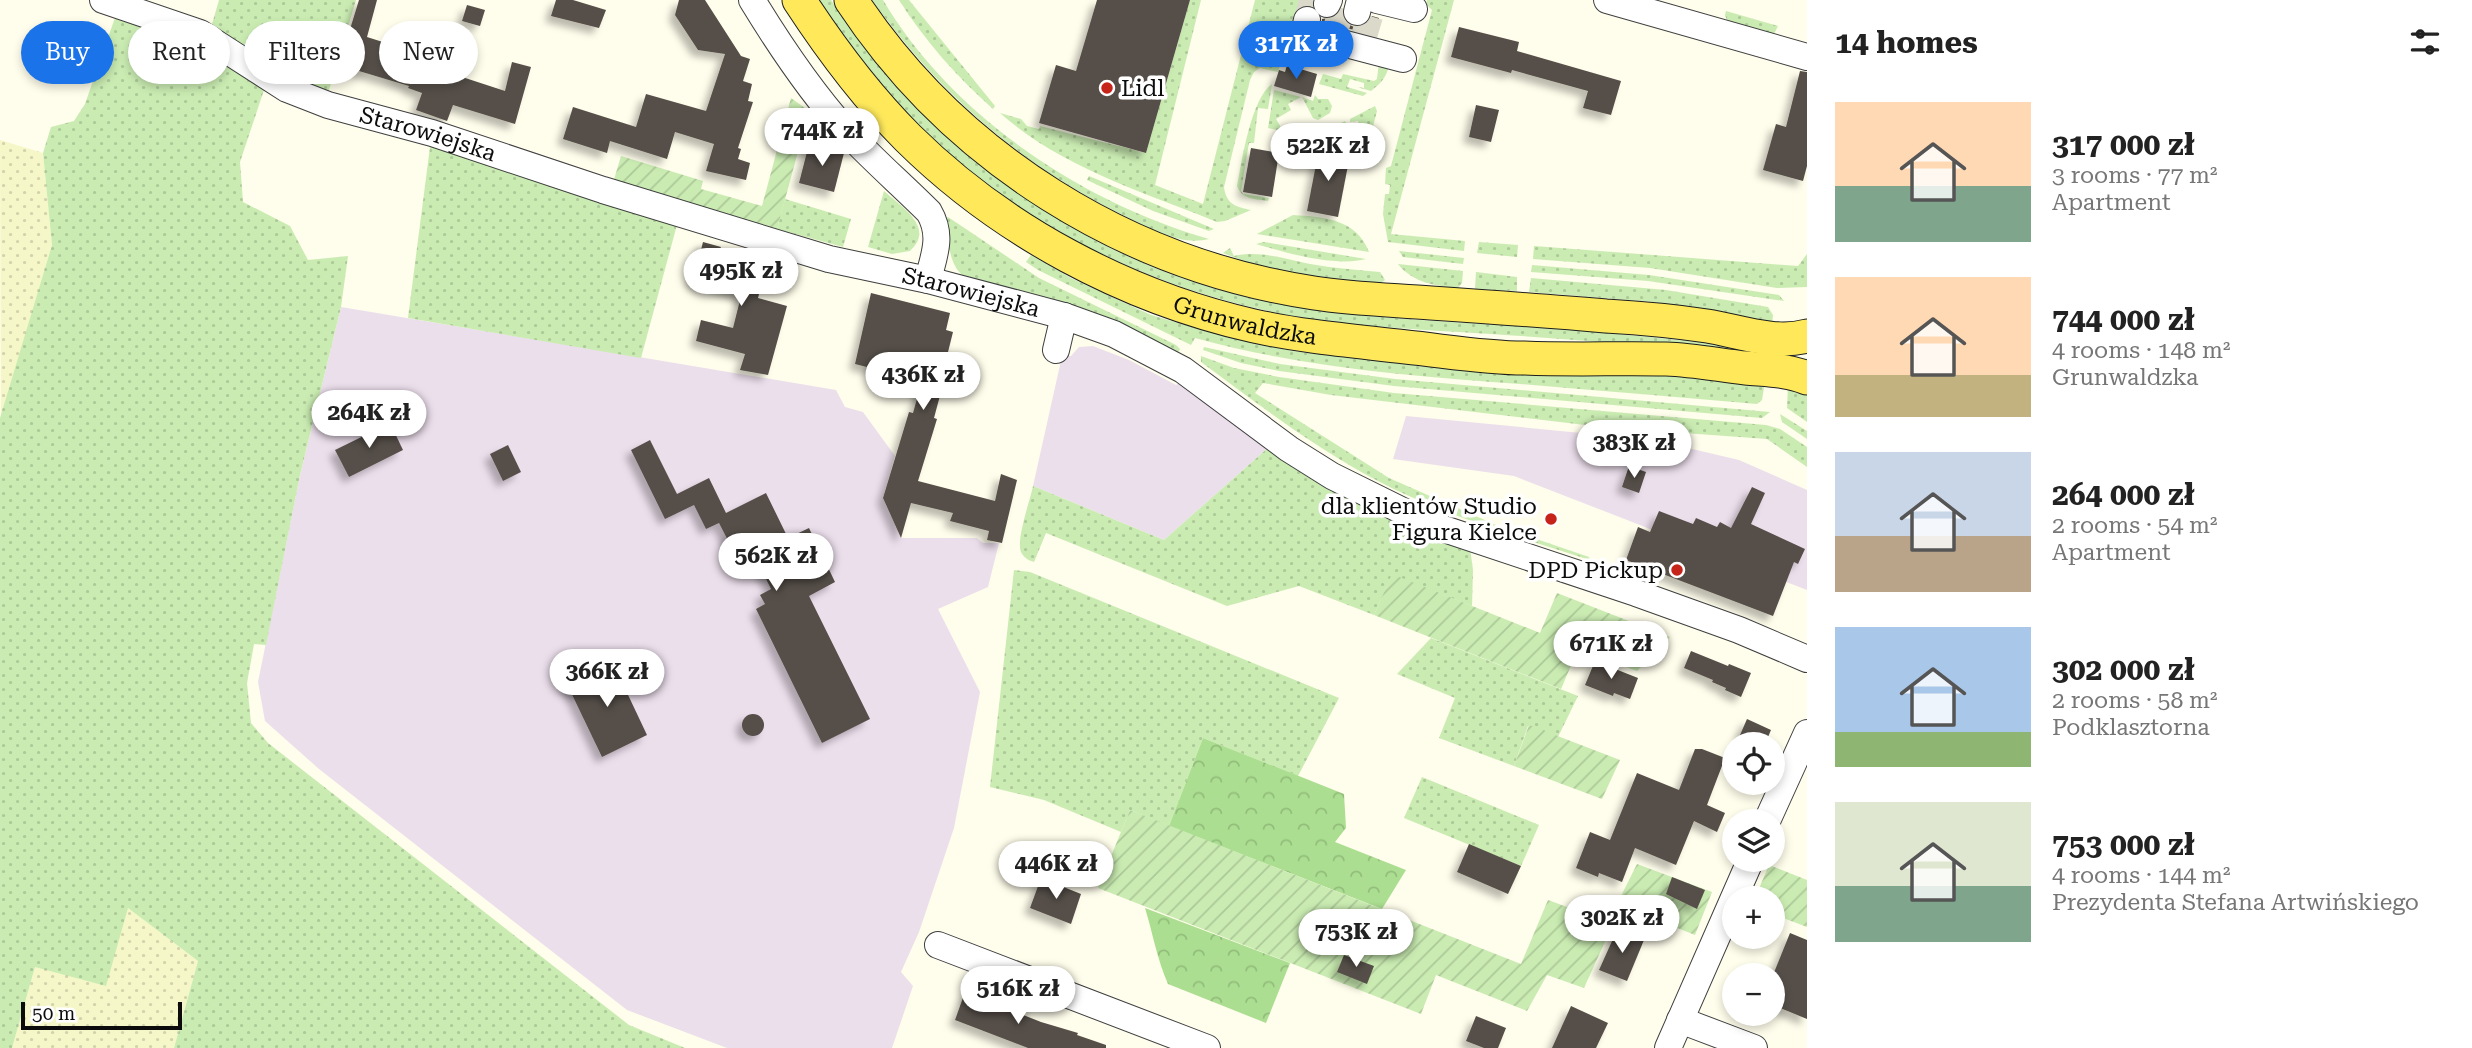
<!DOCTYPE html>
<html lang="en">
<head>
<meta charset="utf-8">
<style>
	body { margin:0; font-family:"Roboto Serif",serif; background:#f6f6f6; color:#222; height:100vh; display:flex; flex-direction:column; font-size:26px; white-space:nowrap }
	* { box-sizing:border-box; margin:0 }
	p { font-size:23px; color:#767676 }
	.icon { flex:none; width:38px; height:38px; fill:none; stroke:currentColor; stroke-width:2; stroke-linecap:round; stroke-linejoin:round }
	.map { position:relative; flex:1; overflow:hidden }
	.panel { display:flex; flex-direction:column; background:#fff; width:665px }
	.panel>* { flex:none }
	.guide { position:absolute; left:21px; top:21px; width:665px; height:63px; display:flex; gap:14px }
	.buttons { position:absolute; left:1722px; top:732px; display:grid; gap:14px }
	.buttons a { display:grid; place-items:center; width:63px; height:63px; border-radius:50%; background:#fff; box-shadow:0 4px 10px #0003; font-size:35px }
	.scale { position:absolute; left:21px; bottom:18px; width:161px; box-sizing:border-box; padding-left:7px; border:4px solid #0c0c0c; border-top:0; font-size:19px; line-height:24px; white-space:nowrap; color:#0c0c0c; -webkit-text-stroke:5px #fff; paint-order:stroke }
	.price { position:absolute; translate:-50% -60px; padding:0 16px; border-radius:24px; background:#fff; color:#222; font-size:23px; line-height:46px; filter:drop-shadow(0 2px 4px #0008) }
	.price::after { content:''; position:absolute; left:50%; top:42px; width:21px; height:16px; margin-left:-10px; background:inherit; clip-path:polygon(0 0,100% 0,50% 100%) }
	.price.active { background:#1a73e8; color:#fff }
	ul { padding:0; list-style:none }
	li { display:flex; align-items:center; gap:21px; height:175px; padding:0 28px }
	li span { display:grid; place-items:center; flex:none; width:196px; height:140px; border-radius:0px; color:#555 }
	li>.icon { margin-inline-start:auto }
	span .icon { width:84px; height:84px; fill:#fffc; stroke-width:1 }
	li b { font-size:30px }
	h2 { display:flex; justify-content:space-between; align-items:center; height:84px; padding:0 28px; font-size:30px }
	.tag { padding:0 24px; border-radius:32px; background:#fff; box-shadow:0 4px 10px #0003; font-size:24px; line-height:63px }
	.tag.active { background:#1a73e8; color:#fff }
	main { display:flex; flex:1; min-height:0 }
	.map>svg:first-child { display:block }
	.industrial { fill:#ecdfec }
	.farmland { fill:url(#farmland-dots) }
	.grass { fill:url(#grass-dots) }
	.forest { fill:url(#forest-crowns) }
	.garden { fill:url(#garden-furrows) }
	.building { fill:#564f48; filter:url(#shadow) }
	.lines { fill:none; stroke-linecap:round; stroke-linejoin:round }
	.minor-tunnel { stroke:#dbd9ca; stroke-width:26; stroke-dasharray:26 13; stroke-linecap:butt }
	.minor-casing { stroke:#3f3f3f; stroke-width:28 }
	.major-casing { stroke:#1d1d1d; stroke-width:35 }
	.minor { stroke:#fff; stroke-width:26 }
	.major { stroke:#ffe95b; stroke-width:33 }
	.poi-dot { fill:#c6241a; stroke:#fff; stroke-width:2.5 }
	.labels { text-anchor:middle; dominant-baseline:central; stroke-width:7; stroke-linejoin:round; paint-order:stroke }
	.poi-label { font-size:23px; fill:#0c0c0c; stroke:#fff; text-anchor:end }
	.street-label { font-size:23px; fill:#0c0c0c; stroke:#fff }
</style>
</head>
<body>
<main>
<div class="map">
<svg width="1807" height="1048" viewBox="0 0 1807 1048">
	<defs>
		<pattern id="farmland-dots" width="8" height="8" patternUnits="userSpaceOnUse" patternTransform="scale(1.75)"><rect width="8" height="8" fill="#f6f7c9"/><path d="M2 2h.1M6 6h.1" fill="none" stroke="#d2d3ab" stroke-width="1.8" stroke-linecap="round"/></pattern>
		<pattern id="grass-dots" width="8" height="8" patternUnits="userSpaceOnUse" patternTransform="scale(1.75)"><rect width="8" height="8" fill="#caecb2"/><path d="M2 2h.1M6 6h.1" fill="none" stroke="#acc998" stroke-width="1.8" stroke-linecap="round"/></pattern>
		<pattern id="forest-crowns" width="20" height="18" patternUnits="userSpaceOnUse" patternTransform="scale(1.75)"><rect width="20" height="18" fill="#abde90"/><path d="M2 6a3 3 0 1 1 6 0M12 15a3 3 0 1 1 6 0" fill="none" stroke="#92bd7b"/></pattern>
		<pattern id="garden-furrows" width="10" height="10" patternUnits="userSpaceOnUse" patternTransform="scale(1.75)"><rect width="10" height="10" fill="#caecb2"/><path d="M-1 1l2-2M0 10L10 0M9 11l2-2" fill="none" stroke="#acc998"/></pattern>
		<filter id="shadow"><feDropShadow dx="-6" dy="6" stdDeviation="3.5" flood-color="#0004"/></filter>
	</defs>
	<rect width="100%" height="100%" fill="#fffdeb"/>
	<g class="industrial">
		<path d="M341,307L836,390L845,407L863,412L895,456L883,498L901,538H977L983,543H999L988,587L938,609L980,692L954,828L919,932L901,972L913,986L892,1048H727L627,1010L319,769L265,721L258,682L300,475Z"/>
		<path d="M1093,346L1129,360L1176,385L1182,381L1270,446L1164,540L1033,486L1062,356H1071L1079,347Z"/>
		<path d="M1406,416L1654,440L1739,460L1807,490V590L1514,476L1393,459Z"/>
	</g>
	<g class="farmland">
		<path d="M0,140L43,153L52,245L1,419Z"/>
		<path d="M128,908L198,961L174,1048H12L35,967Z"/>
	</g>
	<g class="grass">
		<path d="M219,0H356L323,110L266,84L240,162L243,202L290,226L308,260L348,256L341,307L300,475L266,645L254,644L247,683L251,723L268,743L629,1025L685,1048H174L198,961L128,908L106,986L35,967L12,1048H0V418L52,245L43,153L51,127L74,121L85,104L118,9L210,31Z"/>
		<path d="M819,0H831C932,153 1091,268 1274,303C1355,318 1438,321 1521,326C1604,332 1686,340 1769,350L1768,359C1676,348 1584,340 1491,334C1417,329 1341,327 1268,311C1138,283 1014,220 919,125C881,87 849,44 819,0Z"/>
		<path d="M872,0H883C952,116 1081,202 1209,239C1182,246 1153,230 1129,218C1025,169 938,93 872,0Z"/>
		<path d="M899,0H909L995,106L993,109C957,77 925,41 899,0Z"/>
		<path d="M1190,0H1201L1155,185L1203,204L1255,0H1300L1278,72L1260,68L1254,72L1250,80L1224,187C1226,204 1236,207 1251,210L1225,221L1217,222C1143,192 1060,167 1000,113L1021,119L1027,126L1039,129L1040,126L1146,153Z"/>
		<path d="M1427,0H1454L1391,234L1465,241L1464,251L1388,242L1383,214L1385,194H1389L1390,185L1385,184L1386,168L1391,166L1432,10L1426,4Z"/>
		<path d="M1726,11L1778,26L1773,36L1728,23L1725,15Z"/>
		<path d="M1379,62L1389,66C1386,78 1381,83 1371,91L1357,87L1364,88V83L1350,79L1347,87L1367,93L1363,96L1319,84L1323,74L1341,79L1343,74L1374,81L1377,79Z"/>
		<path d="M1272,84L1268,109L1258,108L1254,143H1249L1241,191L1243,194L1269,198L1268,201C1256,199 1242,200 1237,186C1242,160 1251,99 1272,84Z"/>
		<path d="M1274,90L1301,97L1288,104L1291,110L1276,119L1285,134L1283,138L1276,137L1277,130L1268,128Z"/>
		<path d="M1315,95L1318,99H1328L1332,106L1330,113L1318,120L1313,118L1302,97L1313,101Z"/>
		<path d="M1375,106L1377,111L1370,138L1364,141L1337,136L1335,134L1336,126L1345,121L1346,123L1342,124L1345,136L1360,134L1358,121L1350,122V119Z"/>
		<path d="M431,139L678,221L641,358L408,318Z"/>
		<path d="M1089,176L1214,229L1209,231L1153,211L1087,180Z"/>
		<path d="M884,191C902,207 936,228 910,251L892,254L868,247Z"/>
		<path d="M785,199L851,219L843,247L777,229Z"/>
		<path d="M1293,215C1325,217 1356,219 1369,252L1257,234Z"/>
		<path d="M948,217L1039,278L1176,345L1180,349L1177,356L1060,302L987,282C947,283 951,247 943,219Z"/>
		<path d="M1264,242L1366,259C1335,267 1287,253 1256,244Z"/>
		<path d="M1479,242L1518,245L1517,257L1477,253Z"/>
		<path d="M1534,246L1798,266L1807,254V287L1777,288L1650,268L1533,259Z"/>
		<path d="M1230,248L1234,256C1260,250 1284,259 1310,264C1333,268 1357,270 1380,272L1385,280L1381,283C1329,278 1272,274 1223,253Z"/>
		<path d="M1399,251L1464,258L1463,264L1403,257Z"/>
		<path d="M1031,255L1071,278L1151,315L1209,332L1293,351L1389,362L1654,371L1765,382L1762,400L1757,404C1678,397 1599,391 1520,384C1411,376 1300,367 1195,338L1191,345L1038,270L1026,262Z"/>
		<path d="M1398,264L1463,271L1462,283L1458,288C1436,286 1413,283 1398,264Z"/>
		<path d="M1532,265L1649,275L1779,295L1784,301L1648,281L1531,272Z"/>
		<path d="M1476,272L1517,277V291L1475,289Z"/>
		<path d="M1531,278L1666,290L1768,307L1773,315L1772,325L1653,302L1529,292Z"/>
		<path d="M1204,347L1280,364L1395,379L1770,412L1762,418L1394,386L1279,371L1241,363L1203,350Z"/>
		<path d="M1201,356L1234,368L1279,377L1394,393L1766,425L1780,429L1807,447V467L1767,439L1602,427L1331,395L1263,383L1255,393L1389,478L1496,525L1589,557L1590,560C1519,537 1445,516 1378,481C1315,448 1258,404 1201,362Z"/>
		<path d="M1788,385L1807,394V422L1787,408Z"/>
		<path d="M1780,414L1807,431V439L1782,422Z"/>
		<path d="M1270,446L1470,548L1473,570L1472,606L1392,575L1374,615L1299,586L1227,606L1046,533L1034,562C1028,560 1024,558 1021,552C1016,539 1030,501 1033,486L1164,540Z"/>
		<path d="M1014,570L1030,572L1339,698L1298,776L1203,738L1169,826L1130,810L1121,832L1044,800L990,787Z"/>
		<path d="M1431,638L1578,696L1558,737L1528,726L1514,766L1439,738L1455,698L1397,674Z"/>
		<path d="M1422,777L1539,825L1521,866L1404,818Z"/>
	</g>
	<g class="forest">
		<path d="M1203,738L1344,794L1346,828L1335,842L1406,870L1382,909L1169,826Z"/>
		<path d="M1145,908L1290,963L1266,1023L1168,984C1157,959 1153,934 1145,908Z"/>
	</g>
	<g class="garden">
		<path d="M791,98L809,111L777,229L613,183L621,156L703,181L701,189L762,206Z"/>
		<path d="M1392,574L1540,633L1557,593L1670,637L1637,671L1578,649L1561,689L1374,615Z"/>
		<path d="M1529,725L1620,760L1602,799L1514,766Z"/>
		<path d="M1130,810L1521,964L1548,900L1613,924L1584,988L1547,975L1527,1011L1436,975L1421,1014L1098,888Z"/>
		<path d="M1637,864L1712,892L1695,935L1617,904Z"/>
		<path d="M1769,865L1807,880V927L1773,914V898H1755Z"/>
	</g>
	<g class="building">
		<path d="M359,0H377L367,37L389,44L384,58L452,79L453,74L505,91L512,62L531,67L515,124L453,105L447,121L416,110L422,93L408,88L409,86L339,65Z"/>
		<path d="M556,0H573L606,10L599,28L551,16Z"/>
		<path d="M679,0H705L741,56L750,59L743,81L752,84L748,101L753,102L738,148L741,149L738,159L750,163L746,180L706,171L714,144L675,132L667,159L610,141L607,153L563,139L573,107L636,127L646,94L706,111L725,54L698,50L675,15Z"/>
		<path d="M1097,0H1190L1146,153L1039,123L1056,65L1076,71Z"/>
		<path d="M467,5L485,10L480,26L462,21Z"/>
		<path d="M1342,10L1346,23L1354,27H1361L1368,23L1372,16L1379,18L1374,35L1322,22V19L1335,17Z"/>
		<path d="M1459,27L1519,42L1517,51L1621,81L1611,115L1583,108L1588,91L1512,70L1511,73L1451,57Z"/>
		<path d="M1287,65L1317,74L1311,97L1274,86L1279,70L1285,72Z"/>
		<path d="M1800,71L1807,72V166L1803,181L1763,170L1776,124L1786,127Z"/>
		<path d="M1476,105L1499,110L1491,142L1469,137Z"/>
		<path d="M809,144L844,153L834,192L799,183Z"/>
		<path d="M1251,148L1279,153L1272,197L1243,192Z"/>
		<path d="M1319,149L1350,155L1338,217L1307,211Z"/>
		<path d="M703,242L721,247L720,249L768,261L758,298L787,306L768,375L740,370L745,354L696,341L701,320L733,328L741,296L711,284L710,286L693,281Z"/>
		<path d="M871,293L950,313L946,330L953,332L943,372L946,373L934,418L937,419L918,481L995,501L1001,474L1017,480L1002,543L987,540L989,531L950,521L953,513L911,503L901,538L883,498L909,412L913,413L922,381L855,364Z"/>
		<path d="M390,423L403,450L349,477L335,450Z"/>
		<path d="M650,440L677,494L709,478L726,513L766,493L788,538L809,528L835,582L809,596L870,719L822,743L756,609L765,604L760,595L771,589L751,549L736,556L719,523L706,529L694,505L665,519L631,450Z"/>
		<path d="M508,445L521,472L503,481L490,454Z"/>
		<path d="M1629,466L1646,472L1639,493L1622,487Z"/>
		<path d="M1752,487L1765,493L1751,524L1805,549L1798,564L1794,562L1773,616L1626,560L1638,527L1650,532L1659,511L1693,524L1696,518L1717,527L1720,522L1731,528Z"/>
		<path d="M1691,651L1728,666L1729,664L1751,673L1741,697L1725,690L1726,688L1712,682L1713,680L1684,668Z"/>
		<path d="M612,661L647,735L602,757L566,682Z"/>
		<path d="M1595,661L1638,678L1630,699L1614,693L1613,696L1585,685Z"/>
		<circle cx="753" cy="725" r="11"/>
		<path d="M1747,719L1771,730L1765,744H1758L1740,735Z"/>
		<path d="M1695,749H1702L1725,758L1707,805L1725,813L1717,832L1694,821L1676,865L1635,848L1622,882L1599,873L1598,877L1576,868L1590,832L1610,840L1637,773L1679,790Z"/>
		<path d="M1469,844L1521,866L1508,894L1457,872Z"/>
		<path d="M1672,877L1705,890L1697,909L1666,894Z"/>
		<path d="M1041,878L1081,894L1071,924L1030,908Z"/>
		<path d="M1617,930L1644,940L1627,981L1599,970Z"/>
		<path d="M1790,933L1807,940V1019L1773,1005V975Z"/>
		<path d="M1344,955L1374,966L1367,984L1337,972Z"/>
		<path d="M965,992L1041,1022L1078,1033L1077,1035L1106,1045V1048H1028L955,1020Z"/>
		<path d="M1571,1006L1608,1023L1596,1048H1552Z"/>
		<path d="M1476,1016L1506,1028L1498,1048H1484L1466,1041Z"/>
	</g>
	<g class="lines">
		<g class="minor-tunnel">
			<path d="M1307,20L1312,0"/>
			<path d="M1336,28L1342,8"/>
			<path d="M1364,36L1370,16"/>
		</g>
		<defs>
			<g id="minor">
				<path id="s1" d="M103,0L200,33L287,89L328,105L432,133L603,190L829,259L928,280L1064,316L1114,334L1183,370L1289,449L1332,476L1429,524L1636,593L1739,630L1807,659"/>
				<path d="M752,0C780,46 811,92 847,132C873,160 902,185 929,212C943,236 934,255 928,280"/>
				<path d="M1377,0L1414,9"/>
				<path d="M1607,0L1807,57"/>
				<path d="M1327,4L1329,0"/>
				<path d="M1357,12L1360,0"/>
				<path d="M1307,20L1304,33L1403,59"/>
				<path d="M1056,350L1064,316"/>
				<path d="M1767,821L1807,733"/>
				<path d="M938,945L1207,1048"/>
				<path d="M1680,1020L1754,1048"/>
				<path d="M1668,1048L1751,859"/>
			</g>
			<g id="major">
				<path id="s2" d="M799,0C831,49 866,96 908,138C1002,231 1126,297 1254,326C1304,337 1355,341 1406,347C1445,351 1485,358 1524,358C1572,360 1619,358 1666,359C1693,360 1719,365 1746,368C1766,370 1788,370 1807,378"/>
				<path d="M851,0C955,158 1127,265 1314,293C1353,299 1392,300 1431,303C1490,307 1548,311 1606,316C1640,318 1674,321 1707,326C1738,331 1775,345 1807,336"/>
			</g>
		</defs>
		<use href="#minor" class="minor-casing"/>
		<use href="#major" class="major-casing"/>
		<use href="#minor" class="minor"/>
		<use href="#major" class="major"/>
	</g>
	<g class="poi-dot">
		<circle cx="1107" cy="88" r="7"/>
		<circle cx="1551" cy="519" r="7"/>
		<circle cx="1677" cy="570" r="7"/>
	</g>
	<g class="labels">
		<g class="poi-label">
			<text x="1121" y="88" text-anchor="start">Lidl</text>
			<text x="1537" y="506">dla klientów Studio<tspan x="1537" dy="26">Figura Kielce</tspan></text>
			<text x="1663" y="570">DPD Pickup</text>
		</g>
		<g class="street-label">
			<text stroke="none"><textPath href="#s1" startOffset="354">Starowiejska</textPath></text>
			<text stroke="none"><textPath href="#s1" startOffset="920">Starowiejska</textPath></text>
			<text stroke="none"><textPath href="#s2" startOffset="565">Grunwaldzka</textPath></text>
		</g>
	</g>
</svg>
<div class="buttons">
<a><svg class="icon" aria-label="locate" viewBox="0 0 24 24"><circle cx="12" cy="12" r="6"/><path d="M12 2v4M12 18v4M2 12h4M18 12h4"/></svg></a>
<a><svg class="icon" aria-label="layers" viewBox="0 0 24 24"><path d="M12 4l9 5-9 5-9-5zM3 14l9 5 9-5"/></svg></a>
<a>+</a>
<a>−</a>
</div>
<div class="scale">50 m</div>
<b class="price active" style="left:1296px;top:81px">317K zł</b>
<b class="price" style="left:822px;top:168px">744K zł</b>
<b class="price" style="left:1328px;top:183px">522K zł</b>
<b class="price" style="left:741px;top:308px">495K zł</b>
<b class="price" style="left:923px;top:412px">436K zł</b>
<b class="price" style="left:369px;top:450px">264K zł</b>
<b class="price" style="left:1634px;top:480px">383K zł</b>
<b class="price" style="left:776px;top:593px">562K zł</b>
<b class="price" style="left:1611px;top:681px">671K zł</b>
<b class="price" style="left:607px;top:709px">366K zł</b>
<b class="price" style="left:1056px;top:901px">446K zł</b>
<b class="price" style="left:1622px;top:955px">302K zł</b>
<b class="price" style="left:1356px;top:969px">753K zł</b>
<b class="price" style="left:1018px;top:1026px">516K zł</b>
<div class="guide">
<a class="tag active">Buy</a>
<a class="tag">Rent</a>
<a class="tag">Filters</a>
<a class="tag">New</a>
</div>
</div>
<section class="panel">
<h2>14 homes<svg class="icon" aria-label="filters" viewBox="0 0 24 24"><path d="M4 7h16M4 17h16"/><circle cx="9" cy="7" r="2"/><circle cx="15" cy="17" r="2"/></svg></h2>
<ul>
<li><span style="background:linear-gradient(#ffd9b3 60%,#7fa58c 0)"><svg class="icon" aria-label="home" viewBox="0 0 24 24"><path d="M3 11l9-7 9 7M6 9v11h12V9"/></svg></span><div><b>317 000 zł</b><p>3 rooms · 77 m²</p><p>Apartment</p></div></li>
<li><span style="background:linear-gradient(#ffd9b3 70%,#c2b280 0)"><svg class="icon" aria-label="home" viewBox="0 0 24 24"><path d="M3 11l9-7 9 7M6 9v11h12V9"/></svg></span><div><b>744 000 zł</b><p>4 rooms · 148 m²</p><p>Grunwaldzka</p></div></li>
<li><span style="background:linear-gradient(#c9d6e8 60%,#b9a48a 0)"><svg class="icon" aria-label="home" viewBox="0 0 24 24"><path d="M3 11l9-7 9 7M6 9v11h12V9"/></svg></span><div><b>264 000 zł</b><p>2 rooms · 54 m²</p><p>Apartment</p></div></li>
<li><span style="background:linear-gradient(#a9c7e8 75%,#8fb573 0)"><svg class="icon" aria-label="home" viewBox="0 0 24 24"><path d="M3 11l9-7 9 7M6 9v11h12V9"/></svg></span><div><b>302 000 zł</b><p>2 rooms · 58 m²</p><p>Podklasztorna</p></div></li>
<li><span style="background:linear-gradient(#dfe7d0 60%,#7fa58c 0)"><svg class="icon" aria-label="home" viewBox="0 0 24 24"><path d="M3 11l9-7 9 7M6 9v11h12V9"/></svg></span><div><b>753 000 zł</b><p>4 rooms · 144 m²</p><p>Prezydenta Stefana Artwińskiego</p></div></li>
</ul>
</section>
</main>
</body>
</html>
